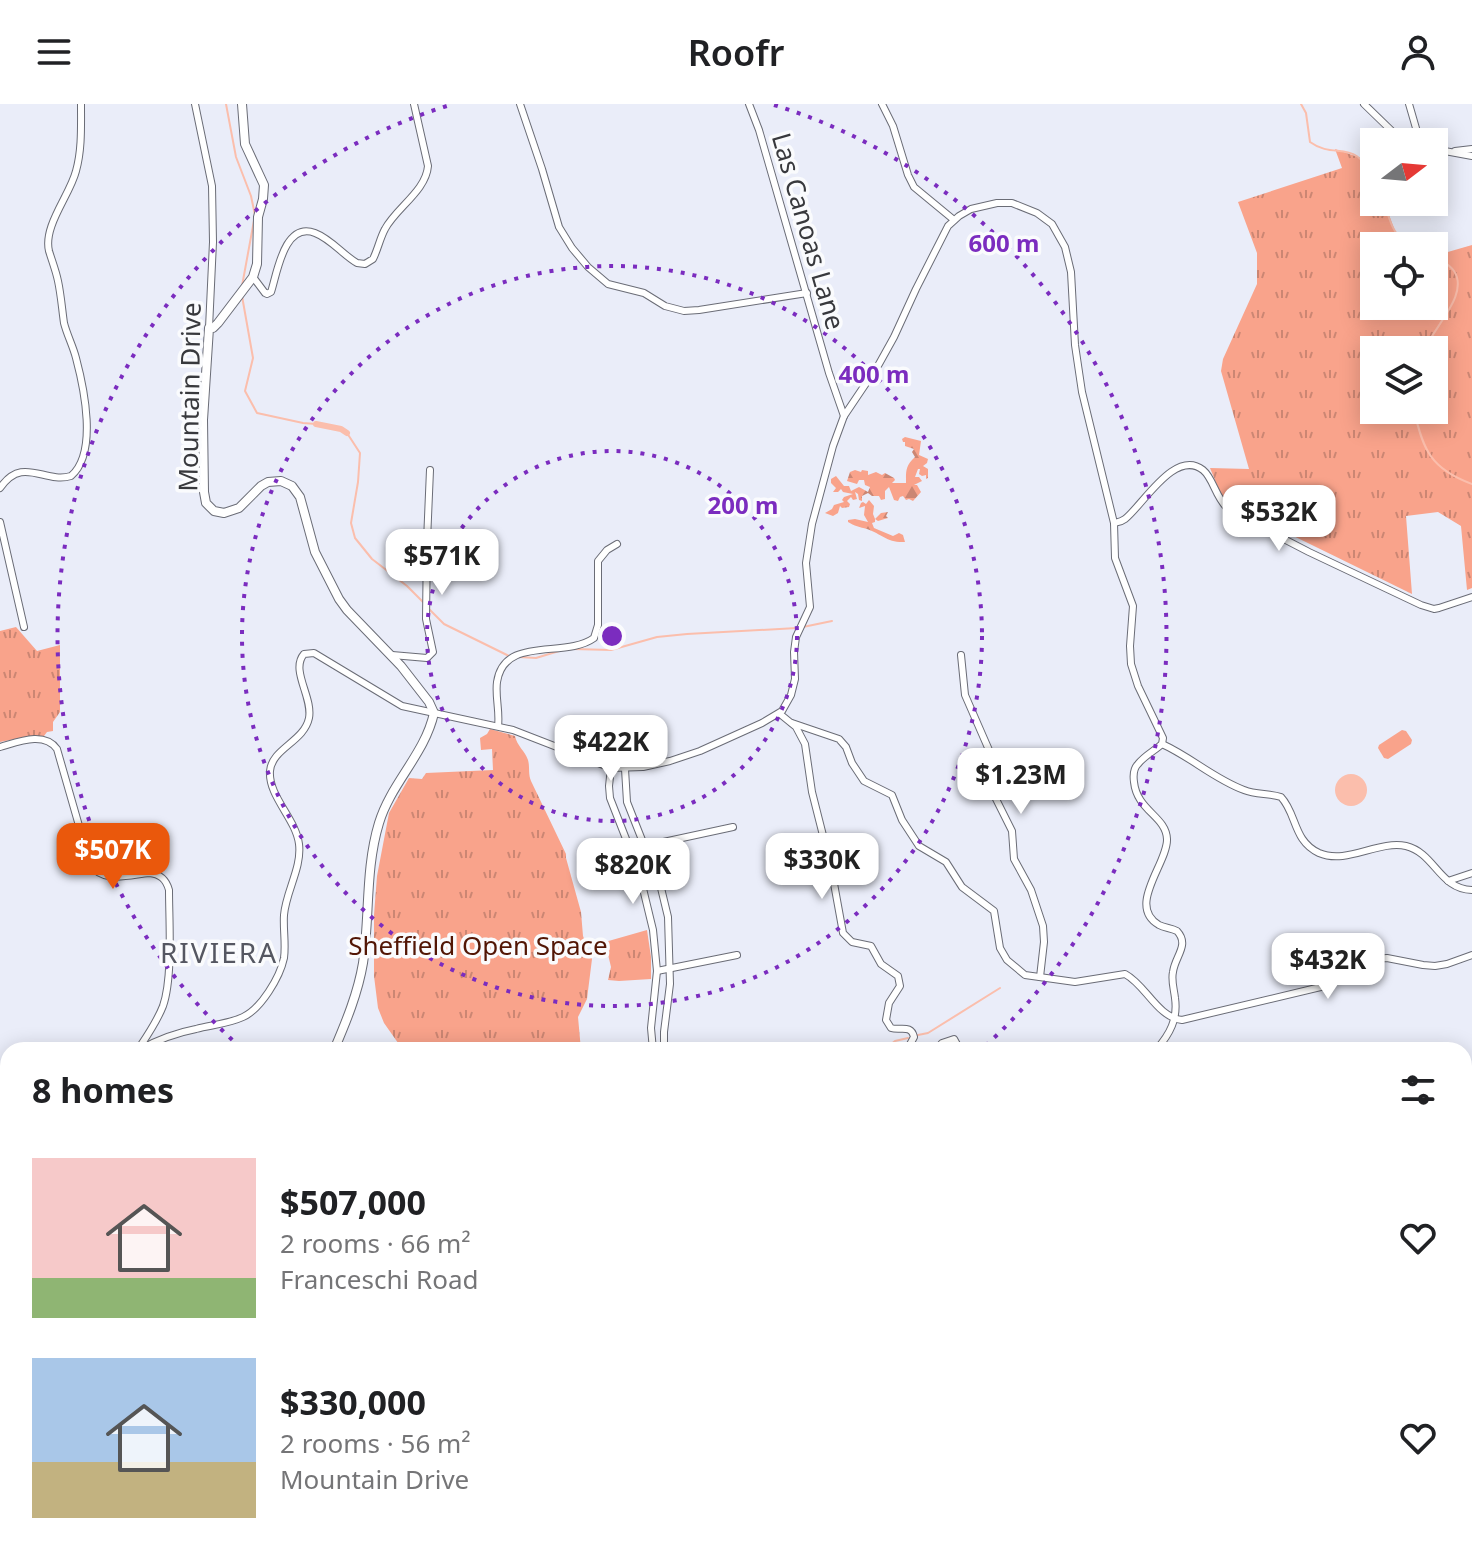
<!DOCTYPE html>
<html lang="en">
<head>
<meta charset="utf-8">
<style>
	body { margin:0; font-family:"Noto Sans",sans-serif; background:#f6f6f6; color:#202124; height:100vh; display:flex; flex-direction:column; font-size:30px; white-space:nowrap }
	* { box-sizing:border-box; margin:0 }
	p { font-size:26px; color:#757577 }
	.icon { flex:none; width:44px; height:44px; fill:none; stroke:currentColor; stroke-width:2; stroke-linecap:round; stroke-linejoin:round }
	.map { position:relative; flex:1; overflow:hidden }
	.details { position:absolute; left:0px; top:938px; width:1472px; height:514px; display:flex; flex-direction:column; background:#fff; border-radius:24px 24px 0 0; box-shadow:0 4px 20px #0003 }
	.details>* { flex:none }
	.needle { width:52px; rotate:74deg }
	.controls { position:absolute; left:1360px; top:24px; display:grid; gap:16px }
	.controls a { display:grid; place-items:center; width:88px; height:88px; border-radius:0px; background:#fff; box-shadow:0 4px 20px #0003; font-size:40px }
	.price { position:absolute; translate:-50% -68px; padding:0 18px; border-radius:16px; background:#fff; color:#222; font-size:26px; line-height:52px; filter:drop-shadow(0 2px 4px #0008) }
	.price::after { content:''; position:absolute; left:50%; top:48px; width:24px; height:18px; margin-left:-12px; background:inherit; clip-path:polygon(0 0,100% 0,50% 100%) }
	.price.selected { background:#ea580c; color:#fff }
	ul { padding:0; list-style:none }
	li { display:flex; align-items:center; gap:24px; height:200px; padding:0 32px }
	li span { display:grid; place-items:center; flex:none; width:224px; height:160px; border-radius:0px; color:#555 }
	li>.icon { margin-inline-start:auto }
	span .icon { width:96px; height:96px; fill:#fffc; stroke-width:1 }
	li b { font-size:34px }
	h2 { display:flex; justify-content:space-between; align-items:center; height:96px; padding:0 32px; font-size:34px }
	header { display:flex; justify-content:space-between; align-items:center; height:104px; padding:0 32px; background:#fff; font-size:36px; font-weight:600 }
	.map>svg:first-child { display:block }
	.grass { fill:url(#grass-tufts); fill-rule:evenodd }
	.forest { fill:url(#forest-firs) }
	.pitch { fill:#f9a38b }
	.water { fill:#fbbeac }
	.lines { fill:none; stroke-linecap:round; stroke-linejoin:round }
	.stream { stroke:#fbbeac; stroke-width:2 }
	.canal { stroke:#fbbeac; stroke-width:6 }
	.minor-casing { stroke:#6a6c76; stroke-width:8 }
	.major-casing { stroke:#6a6c76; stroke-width:10 }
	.minor { stroke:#fff; stroke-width:6 }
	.major { stroke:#fff; stroke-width:8 }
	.ring { fill:none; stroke:#7b2cbf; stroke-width:4; stroke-dasharray:4 8 }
	.labels { text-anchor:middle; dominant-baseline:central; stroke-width:7; stroke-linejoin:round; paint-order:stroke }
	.street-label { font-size:26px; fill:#38393d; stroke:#fafbfd }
	.park-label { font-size:26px; fill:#521605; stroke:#fafbfd }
	.neighbourhood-label { font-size:28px; letter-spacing:2px; fill:#555761; stroke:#fafbfd }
	.centre { fill:#7b2cbf; stroke:#fafbfd; stroke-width:4 }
	.ring-label { font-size:24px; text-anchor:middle; font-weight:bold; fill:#7b2cbf; stroke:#fafbfd; stroke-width:7; stroke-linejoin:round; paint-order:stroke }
</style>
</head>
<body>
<header><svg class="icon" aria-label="menu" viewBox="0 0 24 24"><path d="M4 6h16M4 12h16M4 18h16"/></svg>Roofr<svg class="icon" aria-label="person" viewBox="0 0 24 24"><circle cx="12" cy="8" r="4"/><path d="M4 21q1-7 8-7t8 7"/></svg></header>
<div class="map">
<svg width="1472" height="1451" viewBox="0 0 1472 1451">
	<defs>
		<pattern id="grass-tufts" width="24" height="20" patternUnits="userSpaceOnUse" patternTransform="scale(2)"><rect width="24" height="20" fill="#f9a38b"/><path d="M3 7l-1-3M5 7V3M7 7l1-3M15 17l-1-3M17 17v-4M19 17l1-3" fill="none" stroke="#cb8673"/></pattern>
		<pattern id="forest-firs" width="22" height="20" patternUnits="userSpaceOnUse" patternTransform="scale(2)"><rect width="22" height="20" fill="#f9a38b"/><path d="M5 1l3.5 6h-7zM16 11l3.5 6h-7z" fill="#cb8673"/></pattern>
	</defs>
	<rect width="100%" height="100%" fill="#eaedf9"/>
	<g class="grass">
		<path d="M1335,45L1364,55L1374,85V98H1381L1389,111L1397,132L1423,142H1374V202H1434V152L1472,141V484L1467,486L1461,422L1438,408L1406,412L1412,490L1224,398L1210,364L1249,365L1221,267L1223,255L1257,180V149L1238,98L1342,64ZM1374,246H1434V306H1374Z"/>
		<path d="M16,523L37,547L60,541V608L53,618V627L47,628L44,632H30L0,638V527Z"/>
		<path d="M490,625L515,632C517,642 525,647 528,656C530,663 528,670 531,677L566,750V754L581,808L583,832L592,855L587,895L578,913L581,946H403L384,919L378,904L374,872V811L377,772L389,709L409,674L422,675L426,669L493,666L492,645L481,646L480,634L487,630Z"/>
		<path d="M647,826L651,853V875L619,877L608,876L611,863L605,838Z"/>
		<path d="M784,1444H1173L1175,1451H786Z"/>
	</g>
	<g class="forest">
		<path d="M905,333L921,337L919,351L928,355L927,359L923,362L928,365V374L926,375V371L922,372L919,370L920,365H918L915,373H919L922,377L914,381H917L921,388L913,397L909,395L906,396L903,392L900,393L898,397L894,396L889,383L885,387V395L881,396L879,392H872L868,389L862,392V397L859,396L858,390L855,388L857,395L853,396L851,393L847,397L850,400L849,403L842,404L840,402L838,409L833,412L825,409L832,405L834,401L844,398L842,396L844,393L853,390L843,388L841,385L838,388H833L836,384L831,379V375L836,372L844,382H849L851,387L859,383L868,388L870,383L865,381L864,376H859L857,380L847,377L850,368L855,366L861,368L862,366L868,367V371L876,368L882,371L885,369L894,374L895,376L892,379H906C906,368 905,362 915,353L912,348L914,345L905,342V338H903L902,335Z"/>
		<path d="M869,396L874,402L873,410L875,415L881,409L888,408L886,412L888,414L878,417L875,415V418L872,419L874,424L893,432L899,429L903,431L905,438C887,439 882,430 867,425C860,423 854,422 848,418V416L855,415L868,418L864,411L865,402L859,404L861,399L863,398L866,400Z"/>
	</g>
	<path class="pitch" d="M1402,626L1406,627L1412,636L1411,640L1388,655L1384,654L1378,644L1379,641Z"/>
	<circle class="water" cx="1351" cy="686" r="16"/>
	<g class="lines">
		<g class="stream">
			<path d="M226,0L236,53L251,92L255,111L242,182"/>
			<path d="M1301,0L1306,9L1310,38C1336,57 1356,32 1374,77"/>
			<path d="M1383,98C1395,125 1388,130 1419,142"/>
			<path d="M242,192L253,254L245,287L257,309L303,319L316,320"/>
			<path d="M1425,246C1432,224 1470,191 1454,167C1449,160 1441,156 1434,151"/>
			<path d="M1414,306C1423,346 1431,365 1472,380"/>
			<path d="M347,329L360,349L358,378L351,419L355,434L372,455L407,482L425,500"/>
			<path d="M429,505L444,520L509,552"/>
			<path d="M803,523L832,517"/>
			<path d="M573,545L611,546L657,533L687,530L797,524"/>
			<path d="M519,553L536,554L559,547"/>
			<path d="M918,931L928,929L1000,884"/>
			<path d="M884,946L895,937L908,934"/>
			<path d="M1464,1244L1472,1243"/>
			<path d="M491,1444L494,1451"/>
			<path d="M932,1451L933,1444"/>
		</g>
		<path class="canal" d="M316,320L341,325L347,329"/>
		<defs>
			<g id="minor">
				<path d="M195,0L212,82L213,138L209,224"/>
				<path d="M520,0L542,65L559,123L572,144L588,163L608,180L644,189L665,202L684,207L699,206L807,189"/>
				<path d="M749,0L759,26L829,269L844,312"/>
				<path d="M882,0L893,22L908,71L914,83L954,116"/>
				<path d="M1364,0L1397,32L1407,38"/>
				<path d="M1409,0L1420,38"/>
				<path d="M1434,45L1472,52"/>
				<path d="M1455,47L1472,45"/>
				<path d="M253,173L265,189L267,190L271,188C277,170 284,117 315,129C331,135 343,151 357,159L365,160L373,155C378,145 380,134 385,125C396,104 426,87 428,62L414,0"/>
				<path d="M0,384C23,351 44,380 71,372C98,349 84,284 76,254C73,242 67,231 64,219C62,205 61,191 58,177C56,167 52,157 49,147C43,122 70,91 76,67C82,46 81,22 81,0"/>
				<path d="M0,418L24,523"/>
				<path d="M1114,419C1119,418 1121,418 1125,415C1143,401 1175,344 1203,366C1214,375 1215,394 1230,407L1309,448L1421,501L1434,505L1439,504L1472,493"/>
				<path d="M392,551L427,554L433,548L426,515L427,437L430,366"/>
				<path d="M961,551L965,591L989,646L993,689L1012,727L1014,755L1031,786L1043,822L1044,838L1040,873"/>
				<path d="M780,610L796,623L805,640L812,688L831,763L843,829L852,838L871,842L881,860L898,872L900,882L889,899L886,916L891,924C900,927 911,920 914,933L907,946"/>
				<path d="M792,619L839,635L846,643L852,659L864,677L892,691L902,716L919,742L946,758L962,783L994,807L1000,844L1007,856L1025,871L1075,878L1125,870C1146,881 1157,913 1182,916L1329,881L1362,860L1376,855L1387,854L1423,861L1435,862L1447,860L1472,851"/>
				<path d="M498,622C500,608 495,592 497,578C504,531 565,555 594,534L598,521V457L607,446L617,440"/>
				<path d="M1162,640C1191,653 1214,675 1244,686C1256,691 1269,689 1281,693C1297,710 1293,737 1319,749C1347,761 1378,736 1406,742C1435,749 1439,785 1472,786"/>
				<path d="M0,643C18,638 44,627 57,645L90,760C103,780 129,771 149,769C160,770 166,775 169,786C169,817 173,873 163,902C158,915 149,929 141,941V945"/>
				<path d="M611,664L609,682L610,694L639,768L653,826L657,867L651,924L653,946"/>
				<path d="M625,665L627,698L661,784L668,813L670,880L664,928V946"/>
				<path d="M631,745L733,723"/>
				<path d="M1448,777L1472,769"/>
				<path d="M657,867L737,851"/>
				<path d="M139,946C157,936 175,929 196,925C211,921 228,920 243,913C261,905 280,873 284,854C286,840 283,825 284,811C286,787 302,764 299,740C296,715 268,692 270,667C272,644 304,638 309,614C313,593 290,566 304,550L314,549L402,602L513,626L611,664L643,663L670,657L700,647L762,619L782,607L791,591L795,575L794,548L796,533L810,503L806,459L812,420L833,342L844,312L879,260L894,233L916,185L948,122L959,112L971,105L997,99H1012L1037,109L1052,120L1065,143L1071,168L1075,241L1082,288L1114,419L1115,454L1133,502L1130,542L1131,560L1138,582L1163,634L1162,640C1154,647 1144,652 1138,660C1133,665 1133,671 1134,678C1137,707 1166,712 1167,735C1168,759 1126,802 1159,821C1165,824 1171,824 1177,827C1190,841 1175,852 1173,868C1171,876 1174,885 1175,894C1178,915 1170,930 1156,946"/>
				<path d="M936,946L942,939L954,935L960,946"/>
				<path d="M1464,1108L1472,1104"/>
				<path d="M0,1250L8,1263"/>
				<path d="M226,1444L227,1451"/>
				<path d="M430,1444L431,1451"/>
				<path d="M49,1451L51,1444"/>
			</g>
			<g id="major">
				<path d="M242,0L245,40L264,81L263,95L258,113L257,160L253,173L218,219L213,224H209L203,316L204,388L206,399L214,407L224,409L239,404L261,382L268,378L281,377L292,382L300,393L315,448L339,495L347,506L401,562L429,598L434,609C425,650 391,679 379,719C365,765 370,812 363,859C358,889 346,918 334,946"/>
				<path d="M515,1444L521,1451"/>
			</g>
		</defs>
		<use href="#minor" class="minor-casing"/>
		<use href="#major" class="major-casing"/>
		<use href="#minor" class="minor"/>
		<use href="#major" class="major"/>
	</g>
	<g class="ring">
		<circle cx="612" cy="532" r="185"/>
		<circle cx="612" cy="532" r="370"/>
		<path d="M241 944A555 555 0 0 1 450 1M774 1A555 555 0 0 1 983 944"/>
	</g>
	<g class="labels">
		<g class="street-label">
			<text transform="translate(809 127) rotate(74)">Las Canoas Lane</text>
			<text transform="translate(189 293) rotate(-89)">Mountain Drive</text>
		</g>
		<g class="park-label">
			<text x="478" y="841">Sheffield Open Space</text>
		</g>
		<g class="neighbourhood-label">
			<text x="219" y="848">RIVIERA</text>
		</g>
	</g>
	<circle cx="612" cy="532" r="12" class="centre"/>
	<g class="ring-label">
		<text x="1004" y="148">600 m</text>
		<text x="874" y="279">400 m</text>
		<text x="743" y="410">200 m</text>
	</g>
</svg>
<div class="controls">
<a><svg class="needle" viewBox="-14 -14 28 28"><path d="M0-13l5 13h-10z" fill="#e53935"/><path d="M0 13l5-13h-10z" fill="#757577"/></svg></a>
<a><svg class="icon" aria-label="locate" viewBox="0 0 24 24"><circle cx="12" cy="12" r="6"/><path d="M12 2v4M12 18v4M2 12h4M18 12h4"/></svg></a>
<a><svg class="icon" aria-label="layers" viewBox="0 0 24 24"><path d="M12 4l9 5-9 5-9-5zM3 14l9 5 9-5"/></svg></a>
</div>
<b class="price" style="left:1279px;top:449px">$532K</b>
<b class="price" style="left:442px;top:493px">$571K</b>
<b class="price" style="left:611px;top:679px">$422K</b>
<b class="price" style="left:1021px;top:712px">$1.23M</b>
<b class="price selected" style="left:113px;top:787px">$507K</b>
<b class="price" style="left:822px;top:797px">$330K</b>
<b class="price" style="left:633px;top:802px">$820K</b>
<b class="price" style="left:1328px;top:897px">$432K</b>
<section class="details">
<h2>8 homes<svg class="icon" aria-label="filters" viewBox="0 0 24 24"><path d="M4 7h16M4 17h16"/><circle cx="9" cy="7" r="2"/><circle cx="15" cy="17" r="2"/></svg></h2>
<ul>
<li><span style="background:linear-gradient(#f6c9c9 75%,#8fb573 0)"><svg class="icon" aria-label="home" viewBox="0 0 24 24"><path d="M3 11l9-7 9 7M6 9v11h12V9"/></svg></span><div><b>$507,000</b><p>2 rooms · 66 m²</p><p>Franceschi Road</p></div><svg class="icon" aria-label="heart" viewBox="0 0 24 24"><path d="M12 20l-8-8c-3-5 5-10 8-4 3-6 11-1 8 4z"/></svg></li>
<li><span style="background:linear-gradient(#a9c7e8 65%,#c2b280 0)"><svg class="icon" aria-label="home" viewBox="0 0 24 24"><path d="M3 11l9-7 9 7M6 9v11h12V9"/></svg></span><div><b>$330,000</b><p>2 rooms · 56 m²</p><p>Mountain Drive</p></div><svg class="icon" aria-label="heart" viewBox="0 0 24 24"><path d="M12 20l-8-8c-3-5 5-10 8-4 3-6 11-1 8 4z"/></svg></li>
</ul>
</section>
</div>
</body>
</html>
